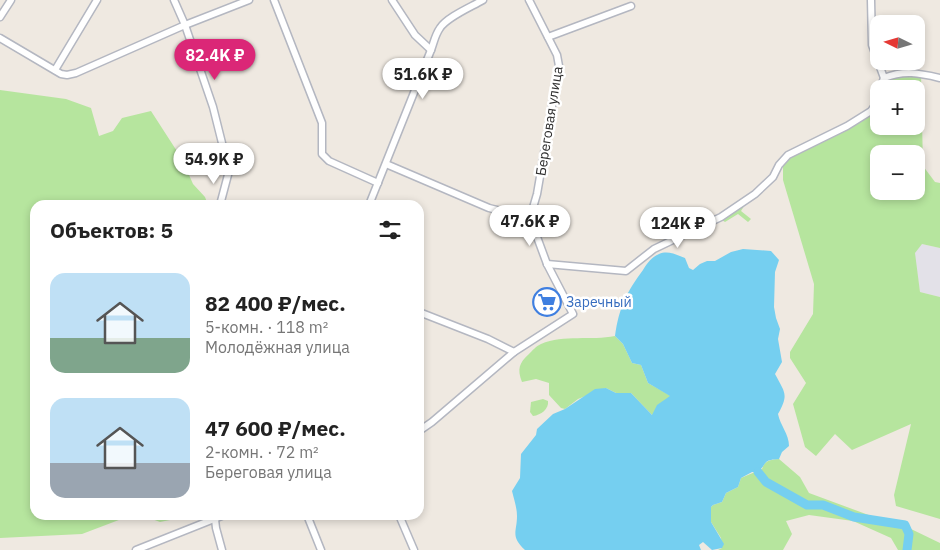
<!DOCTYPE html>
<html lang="ru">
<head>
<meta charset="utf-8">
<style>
	body { margin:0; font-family:"IBM Plex Sans",sans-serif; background:#f6f6f6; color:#222; height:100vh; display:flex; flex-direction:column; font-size:19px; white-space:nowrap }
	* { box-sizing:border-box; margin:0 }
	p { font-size:16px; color:#767676 }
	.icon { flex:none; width:28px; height:28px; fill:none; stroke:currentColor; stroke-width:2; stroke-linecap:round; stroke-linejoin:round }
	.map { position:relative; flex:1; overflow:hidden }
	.panel { position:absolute; left:30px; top:200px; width:394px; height:320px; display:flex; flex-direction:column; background:#fff; border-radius:15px; box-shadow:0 2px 8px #0003 }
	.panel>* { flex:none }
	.needle { width:32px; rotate:275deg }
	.buttons { position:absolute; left:870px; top:15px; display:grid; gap:10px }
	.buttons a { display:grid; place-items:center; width:55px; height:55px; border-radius:10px; background:#fff; box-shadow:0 2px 8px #0003; font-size:25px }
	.price { position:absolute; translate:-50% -42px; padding:0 11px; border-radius:18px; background:#fff; color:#222; font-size:16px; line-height:32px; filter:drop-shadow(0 1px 2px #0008) }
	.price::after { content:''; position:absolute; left:50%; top:30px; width:15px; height:11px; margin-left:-8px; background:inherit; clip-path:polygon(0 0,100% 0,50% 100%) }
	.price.on { background:#db2777; color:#fff }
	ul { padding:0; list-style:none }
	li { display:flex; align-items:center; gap:15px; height:125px; padding:0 20px }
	li span { display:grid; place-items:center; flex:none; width:140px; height:100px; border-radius:15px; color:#555 }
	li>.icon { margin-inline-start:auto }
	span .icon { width:60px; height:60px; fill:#fffc; stroke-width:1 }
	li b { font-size:21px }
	h2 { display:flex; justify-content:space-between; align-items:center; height:60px; padding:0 20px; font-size:21px }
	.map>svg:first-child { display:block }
	.industrial { fill:#e3e1e8 }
	.green { fill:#b6e59e; fill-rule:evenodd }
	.water { fill:#75cff0 }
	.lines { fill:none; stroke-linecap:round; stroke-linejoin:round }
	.river { stroke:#75cff0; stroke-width:9 }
	.minor-casing { stroke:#b4b7c1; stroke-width:9 }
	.minor { stroke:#fff; stroke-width:6 }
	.labels { text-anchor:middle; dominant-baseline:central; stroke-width:5; stroke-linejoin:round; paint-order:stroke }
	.street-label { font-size:14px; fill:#2e2e2e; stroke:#fff }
	.shop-label { font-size:14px; fill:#366cbe; stroke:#fff; text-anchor:start }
</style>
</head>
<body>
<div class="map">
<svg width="940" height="550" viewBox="0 0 940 550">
	<rect width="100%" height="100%" fill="#efe9e1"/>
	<path class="industrial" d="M922,244L940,248V297L920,292L914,252Z"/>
	<g class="green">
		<path d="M921,74L923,166L935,182L940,183V248L922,244L915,253L920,292L940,297V519L896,506L894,495L911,424L852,450L835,434L816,456L805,447L793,404L806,383L790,358V352L813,314L814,284L783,180V160L871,111L879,96V126H916V89H880L884,78ZM879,154H916V191H879Z"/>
		<path d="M0,90L66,99L91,108L99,136L113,131L122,118L151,111L182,159L193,184L205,197L208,205H35V515H132L82,534L0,538Z"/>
		<path d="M746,203L741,211L751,219L748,222L738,214L725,222L722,220Z"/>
		<path d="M615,336L623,344L632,363L641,365L648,383L671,396L653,416L631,393H616L606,388L578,399L565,409L561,408L549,395V383L536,379L522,382C517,369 519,363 529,354C532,351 536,346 541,344C564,334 591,341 615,336Z"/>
		<path d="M543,399L548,401C549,409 541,415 533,416L530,412L531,402Z"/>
		<path d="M779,459L800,477L809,493L874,517L906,521L911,529L940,543V550H898L891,538L853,521L809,515L786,521L792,534L783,550H718L722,548L721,538L711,522V507L713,505L722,502L726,493L738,487L741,478L762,469C765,460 770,460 779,459Z"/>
		<path d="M141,515H195L160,522Z"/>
	</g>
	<path class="water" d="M743,249L771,251L779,260L775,272L774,307L776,318L780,329L778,339L782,362L775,374C785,393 789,394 778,414C780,425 789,434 789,446L782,452L779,459C762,460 768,463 758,472H752L741,478L738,487L726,493L722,502L713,505L711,507V522L724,544L722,548L712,550L703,542L699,545L701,550H525C510,536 517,532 517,516C517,508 514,499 512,491L520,478L521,454L536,435L537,429L553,414L565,409L595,389L606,388L616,393H631L652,415L657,405L670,396L648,383L641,365L632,363L623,344L615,336C619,308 626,293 643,270C647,263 652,257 659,254C668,250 677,255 685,258L689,268L693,270L700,264L707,261H715L731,252Z"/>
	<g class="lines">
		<path class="river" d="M758,472L766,482L807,505H823L854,517L905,525L909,534L907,550"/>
		<defs>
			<g id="minor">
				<path d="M174,0L185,25L213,107L229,171L220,205"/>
				<path d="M274,0L322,123V154L329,161L378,183"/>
				<path d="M392,0L415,35L431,50"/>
				<path d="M871,0L872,45L884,78"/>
				<path d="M0,17L11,0"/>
				<path d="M548,37L631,6"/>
				<path d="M0,38L61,74L67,75L76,73L185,25L249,0"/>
				<path d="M55,70L97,0"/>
				<path d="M880,89L884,78C904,70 919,73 940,78"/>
				<path d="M386,164L489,208L530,218"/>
				<path d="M369,205L431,50C434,42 435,35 440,28C447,17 471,7 483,0"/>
				<path d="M547,264L626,271L654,249L721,217L755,194L773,177L779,165L788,155L847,126L871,111L878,101L879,96"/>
				<path d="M419,312L488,339L514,352"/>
				<path d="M419,431L432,422L514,352L573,314L547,264L530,218L537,194L559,66L557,55L529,0"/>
				<path d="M307,515L321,550"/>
				<path d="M399,515L414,550"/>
				<path d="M215,519L216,528L222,550"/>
				<path d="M136,550L224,515"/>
			</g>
		</defs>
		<use href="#minor" class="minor-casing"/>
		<use href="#minor" class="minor"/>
	</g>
	<defs>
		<symbol id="supermarket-ring" viewBox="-11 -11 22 22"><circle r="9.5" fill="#fff" stroke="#3f7fe0" stroke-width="1.5"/><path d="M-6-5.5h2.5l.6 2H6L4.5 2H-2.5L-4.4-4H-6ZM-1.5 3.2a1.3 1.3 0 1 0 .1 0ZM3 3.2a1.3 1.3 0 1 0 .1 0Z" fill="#3f7fe0"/></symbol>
	</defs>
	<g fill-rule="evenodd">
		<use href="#supermarket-ring" x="531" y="286" width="32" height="32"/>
	</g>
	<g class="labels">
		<g class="street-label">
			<text transform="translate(549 121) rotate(-81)">Береговая улица</text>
		</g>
		<g class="shop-label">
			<text x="566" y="302">Заречный</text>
		</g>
	</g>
</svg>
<div class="buttons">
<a><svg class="needle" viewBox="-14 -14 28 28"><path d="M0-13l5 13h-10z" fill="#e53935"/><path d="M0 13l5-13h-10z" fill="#767676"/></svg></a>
<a>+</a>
<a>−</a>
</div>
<b class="price on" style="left:215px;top:81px">82.4K ₽</b>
<b class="price" style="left:423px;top:100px">51.6K ₽</b>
<b class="price" style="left:214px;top:185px">54.9K ₽</b>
<b class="price" style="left:530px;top:247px">47.6K ₽</b>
<b class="price" style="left:678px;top:249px">124K ₽</b>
<section class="panel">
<h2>Объектов: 5<svg class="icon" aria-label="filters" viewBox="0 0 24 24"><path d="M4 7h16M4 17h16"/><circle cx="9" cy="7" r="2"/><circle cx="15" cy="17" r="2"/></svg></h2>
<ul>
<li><span style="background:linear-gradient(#bfe0f5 65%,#7fa58c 0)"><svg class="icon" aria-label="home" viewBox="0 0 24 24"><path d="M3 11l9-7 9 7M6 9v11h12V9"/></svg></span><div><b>82 400 ₽/мес.</b><p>5-комн. · 118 m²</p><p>Молодёжная улица</p></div></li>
<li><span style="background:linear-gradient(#bfe0f5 65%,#9aa5b1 0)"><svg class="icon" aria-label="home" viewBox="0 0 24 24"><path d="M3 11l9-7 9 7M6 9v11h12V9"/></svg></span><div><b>47 600 ₽/мес.</b><p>2-комн. · 72 m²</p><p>Береговая улица</p></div></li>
</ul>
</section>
</div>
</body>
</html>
